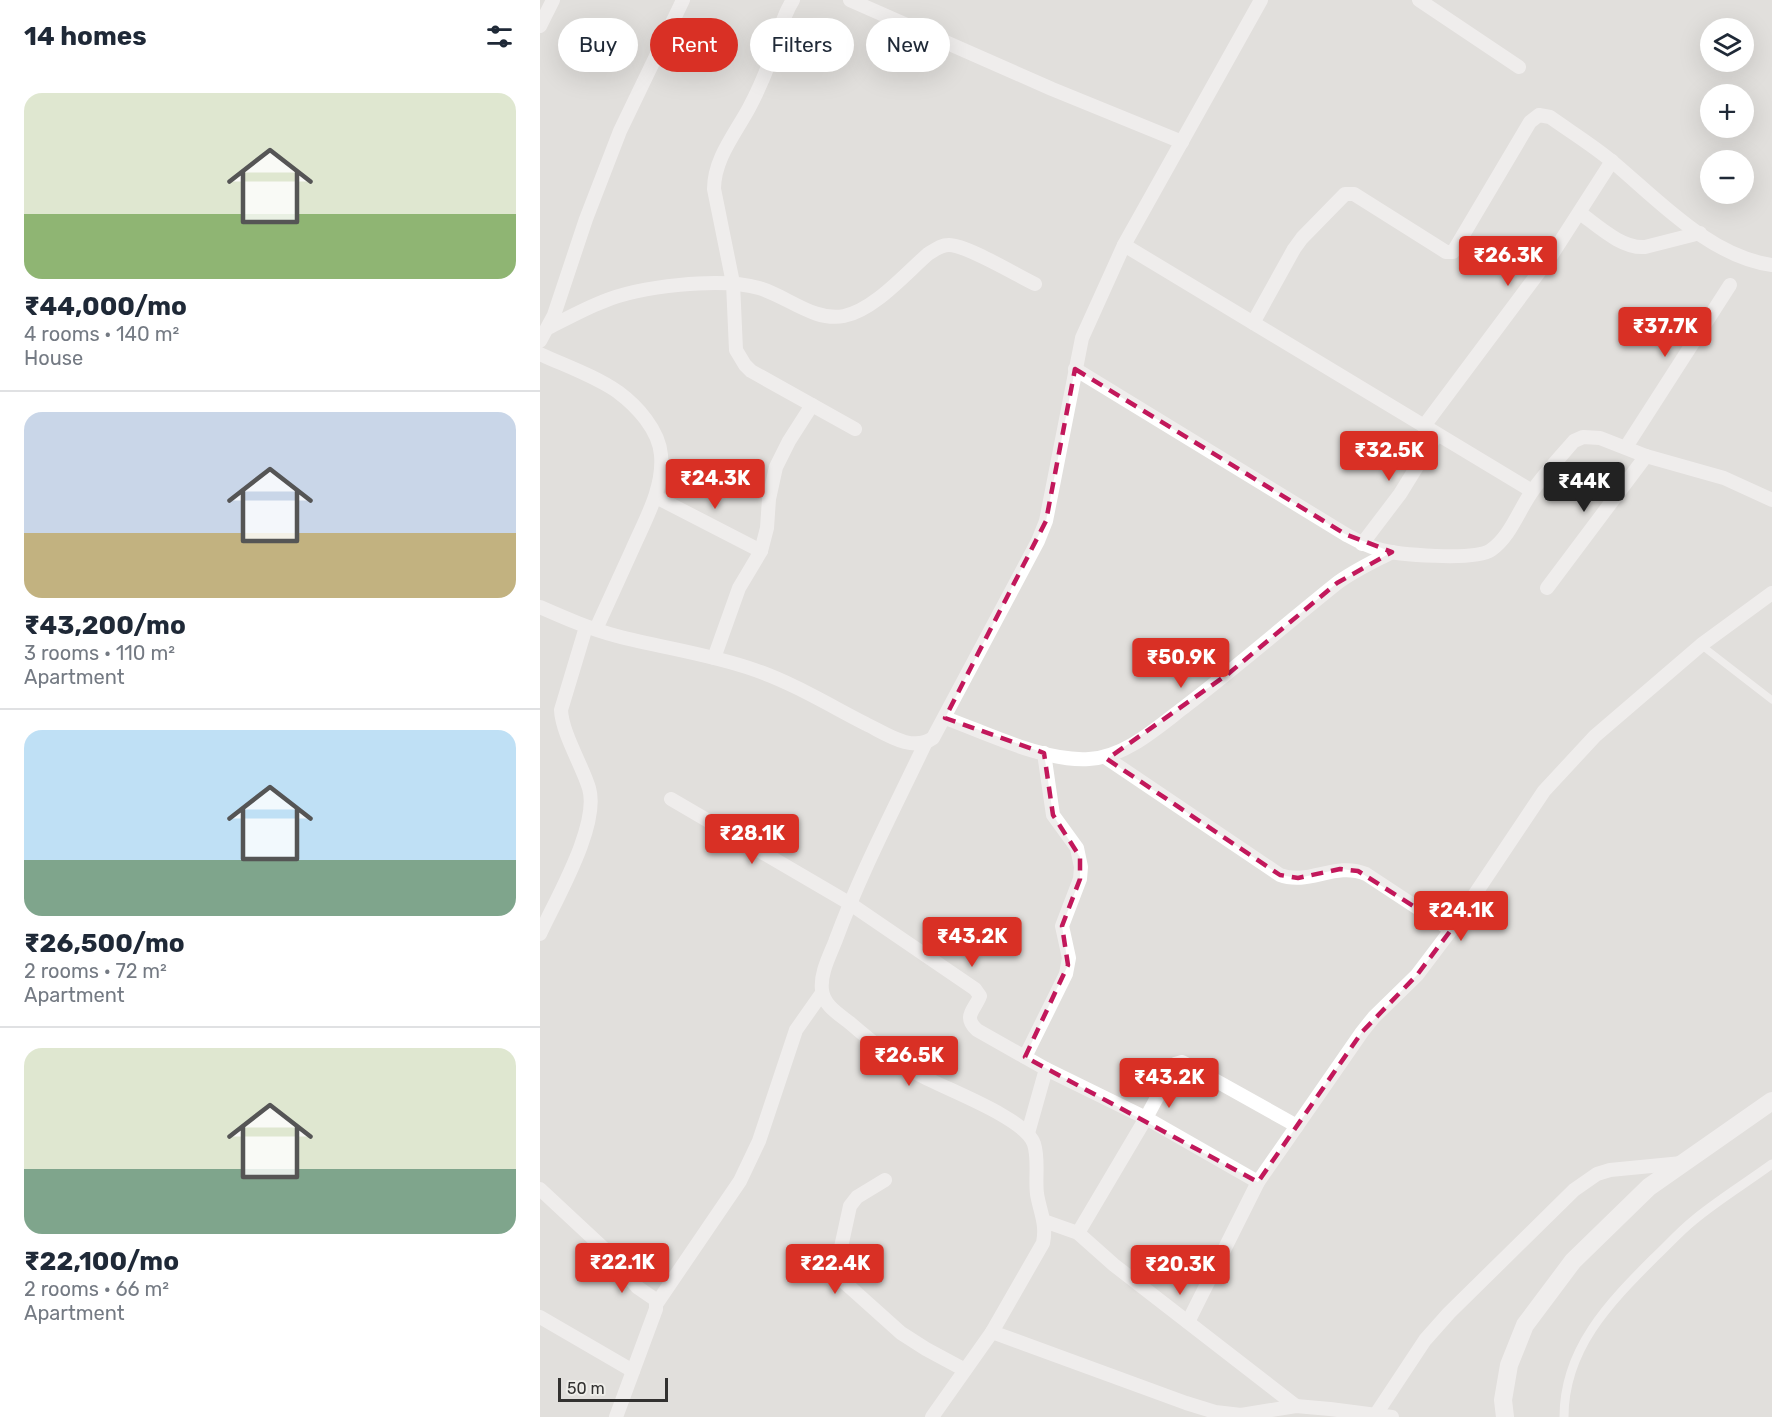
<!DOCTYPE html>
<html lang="en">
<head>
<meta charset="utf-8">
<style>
	body { margin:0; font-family:Rubik,sans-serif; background:#f6f6f7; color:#1f2937; height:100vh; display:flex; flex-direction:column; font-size:22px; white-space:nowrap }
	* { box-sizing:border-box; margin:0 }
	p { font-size:20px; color:#747a83 }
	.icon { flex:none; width:33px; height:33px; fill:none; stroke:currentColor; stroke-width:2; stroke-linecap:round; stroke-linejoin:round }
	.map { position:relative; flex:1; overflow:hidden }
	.drawer { display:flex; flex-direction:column; background:#fff; width:540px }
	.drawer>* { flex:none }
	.hud { position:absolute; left:18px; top:18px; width:570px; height:54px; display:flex; gap:12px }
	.tools { position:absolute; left:1160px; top:18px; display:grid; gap:12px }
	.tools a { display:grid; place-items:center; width:54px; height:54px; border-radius:50%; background:#fff; box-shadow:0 6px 24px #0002; font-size:30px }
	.scale { position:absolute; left:18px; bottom:15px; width:110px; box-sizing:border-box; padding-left:6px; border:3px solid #323130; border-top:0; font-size:16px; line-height:21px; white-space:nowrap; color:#323130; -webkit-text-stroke:4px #eeede9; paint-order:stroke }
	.price { position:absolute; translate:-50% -51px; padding:0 14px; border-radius:6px; background:#d93025; color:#fff; font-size:20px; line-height:39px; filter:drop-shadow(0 2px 3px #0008) }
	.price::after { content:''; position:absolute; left:50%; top:36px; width:18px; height:14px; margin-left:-9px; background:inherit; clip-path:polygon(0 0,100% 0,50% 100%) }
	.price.active { background:#222; color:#fff }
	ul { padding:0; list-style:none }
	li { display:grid; align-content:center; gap:12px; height:318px; padding:0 24px }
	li+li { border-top:2px solid #e0e1e3 }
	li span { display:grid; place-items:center; height:186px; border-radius:18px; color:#555 }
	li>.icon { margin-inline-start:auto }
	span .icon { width:108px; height:108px; fill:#fffc; stroke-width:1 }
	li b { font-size:26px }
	h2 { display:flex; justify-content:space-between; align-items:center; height:72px; padding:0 24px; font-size:26px }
	.chip { padding:0 21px; border-radius:27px; background:#fff; box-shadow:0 6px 24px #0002; font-size:21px; line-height:54px }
	.chip.active { background:#d93025; color:#fff }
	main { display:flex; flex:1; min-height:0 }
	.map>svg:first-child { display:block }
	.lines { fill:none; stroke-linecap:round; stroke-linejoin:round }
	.service { stroke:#fff; stroke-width:7 }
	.pedestrian { stroke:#fff; stroke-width:9 }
	.minor { stroke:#fff; stroke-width:14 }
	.secondary { stroke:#fff; stroke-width:18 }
	.marked { fill:none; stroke:#c2185b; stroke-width:4.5; stroke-dasharray:12 8; stroke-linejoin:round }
</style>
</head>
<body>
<main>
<section class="drawer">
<h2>14 homes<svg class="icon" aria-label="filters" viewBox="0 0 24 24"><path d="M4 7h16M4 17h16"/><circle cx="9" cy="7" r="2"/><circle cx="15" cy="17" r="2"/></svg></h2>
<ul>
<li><span style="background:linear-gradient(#dfe7d0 65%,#8fb573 0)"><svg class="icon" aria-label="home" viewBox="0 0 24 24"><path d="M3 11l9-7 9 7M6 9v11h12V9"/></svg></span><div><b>₹44,000/mo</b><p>4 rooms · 140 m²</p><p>House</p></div></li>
<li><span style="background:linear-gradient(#c9d6e8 65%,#c2b280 0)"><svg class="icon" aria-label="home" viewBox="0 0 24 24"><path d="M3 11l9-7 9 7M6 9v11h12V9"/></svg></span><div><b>₹43,200/mo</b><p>3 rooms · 110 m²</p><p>Apartment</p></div></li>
<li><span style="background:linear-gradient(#bfe0f5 70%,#7fa58c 0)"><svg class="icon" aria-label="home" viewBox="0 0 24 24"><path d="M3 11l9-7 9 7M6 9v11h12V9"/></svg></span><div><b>₹26,500/mo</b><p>2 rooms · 72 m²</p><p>Apartment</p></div></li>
<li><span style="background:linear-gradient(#dfe7d0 65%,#7fa58c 0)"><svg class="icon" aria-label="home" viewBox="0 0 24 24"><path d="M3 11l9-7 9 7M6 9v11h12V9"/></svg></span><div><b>₹22,100/mo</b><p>2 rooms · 66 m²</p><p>Apartment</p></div></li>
</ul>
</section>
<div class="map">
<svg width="1232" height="1417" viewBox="0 0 1232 1417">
	<rect width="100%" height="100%" fill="#e1dfdc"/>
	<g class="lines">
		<path class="service" d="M1161,645L1232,700"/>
		<path class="pedestrian" d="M1024,1417C1024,1349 1069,1303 1114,1258C1127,1246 1139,1232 1154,1220C1178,1200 1206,1183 1232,1164"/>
		<g class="minor">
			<path d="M253,0C241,18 238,41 230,61C224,77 217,93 209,108C195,134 174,159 174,189L193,283L196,350L205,365L211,371L315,429"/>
			<path d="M310,0L512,89L642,142"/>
			<path d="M879,0L979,67"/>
			<path d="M0,26L13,0"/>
			<path d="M1040,213C1058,226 1082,249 1105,247L1160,233"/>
			<path d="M584,245L992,491"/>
			<path d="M713,323L754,249L762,238L805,194H814L906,252H913L990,122L999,115L1010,117C1031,132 1054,146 1074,163C1119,201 1171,257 1232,265"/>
			<path d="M8,328C26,319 44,309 62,302C99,286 180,277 219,288C247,296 274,322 304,316C334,310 365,274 388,254C395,250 400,245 409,245C427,245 476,275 495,284"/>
			<path d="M0,341L14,315L46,219L80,131L143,0"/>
			<path d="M0,354C26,366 55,376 78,392C97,406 119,430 121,455C124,488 105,520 92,550C80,576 68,603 56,629"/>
			<path d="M535,369L805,534C816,540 826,546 838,549C857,555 935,561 951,550C971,536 979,509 993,490C1005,473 1020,457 1034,441L1043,437L1060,438L1106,456L1184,478L1232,500"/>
			<path d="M884,426L1011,256L1072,161"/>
			<path d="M1086,447L1190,285"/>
			<path d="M116,497L221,551"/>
			<path d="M822,544L860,494L897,434"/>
			<path d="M1007,588L1106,456"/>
			<path d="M0,607C25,618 50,629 77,636C123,648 170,654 215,670C253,683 289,705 326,724C345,733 372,753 393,738L498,541L506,521L542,338L584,245L721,0"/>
			<path d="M174,658L199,588L221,551L227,528L229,499L236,467L249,441L272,405"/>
			<path d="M405,718C447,733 504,762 549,759C586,757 619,726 647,705C698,666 746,624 796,584C813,571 833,562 852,552"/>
			<path d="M385,744C354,809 320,874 295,942C289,957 280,974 282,990C283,1005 300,1015 310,1023C332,1042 355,1061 380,1075C405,1089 486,1118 494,1144C499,1159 495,1178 497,1194C500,1212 507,1224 503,1243L452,1332L392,1417"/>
			<path d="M565,757L740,875C769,886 795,861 826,874L911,930"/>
			<path d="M131,799L309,903L435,989L440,996C435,1010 422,1016 437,1030L506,1069"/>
			<path d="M0,934C16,899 60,825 49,788C42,765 22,733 21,710L46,627"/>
			<path d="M485,1057L526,974L529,958L522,926L540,879L541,867L537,848L513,815L504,753"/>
			<path d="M488,1133L506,1069L606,1118L718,1182"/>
			<path d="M345,1180L317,1197L310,1206L298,1261L300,1275L303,1281L361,1333L386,1349L425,1370"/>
			<path d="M0,1189L73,1257L97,1287L116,1300V1309L76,1417"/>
			<path d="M504,1221L538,1233L574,1265L756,1406"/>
			<path d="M538,1233L606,1118L635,1064L642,1062L646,1064L757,1126"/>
			<path d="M117,1303L200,1181L219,1141L256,1030L282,993"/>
			<path d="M0,1317L93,1371"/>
			<path d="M648,1322L718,1182L822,1032L834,1017L877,975L911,930L1004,791L1055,736L1161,645L1232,593"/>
			<path d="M452,1332L646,1403L675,1412L701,1415L756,1406L790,1409L852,1417"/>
			<path d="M836,1414L885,1340L909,1313L1034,1190L1057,1174L1070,1170L1142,1163"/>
		</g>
		<path class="secondary" d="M965,1417L963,1400L969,1365L985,1325L1033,1261L1109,1187L1232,1101"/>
	</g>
	<path d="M0 0H1232V1417H0ZM535,369L805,534L852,552L797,583L688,674L567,759L740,875L758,878L800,869L818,871L911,930L877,975L822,1032L718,1182L485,1057L528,965L522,926L540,879V857L513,815L504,753L405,718L506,521Z" fill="#e1dfdc" fill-opacity=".55" fill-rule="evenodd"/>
	<path class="marked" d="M535,369L805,534L852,552L797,583L688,674L567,759L740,875L758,878L800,869L818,871L911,930L877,975L822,1032L718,1182L485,1057L528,965L522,926L540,879V857L513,815L504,753L405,718L506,521Z"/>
</svg>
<div class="tools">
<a><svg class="icon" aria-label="layers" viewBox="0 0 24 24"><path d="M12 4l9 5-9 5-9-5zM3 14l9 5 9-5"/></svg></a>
<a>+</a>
<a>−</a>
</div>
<div class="scale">50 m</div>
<b class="price" style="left:968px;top:287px">₹26.3K</b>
<b class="price" style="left:1125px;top:358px">₹37.7K</b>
<b class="price" style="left:849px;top:482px">₹32.5K</b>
<b class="price" style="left:175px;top:510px">₹24.3K</b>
<b class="price active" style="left:1044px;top:513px">₹44K</b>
<b class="price" style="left:641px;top:689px">₹50.9K</b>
<b class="price" style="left:212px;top:865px">₹28.1K</b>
<b class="price" style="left:921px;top:942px">₹24.1K</b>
<b class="price" style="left:432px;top:968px">₹43.2K</b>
<b class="price" style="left:369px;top:1087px">₹26.5K</b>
<b class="price" style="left:629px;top:1109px">₹43.2K</b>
<b class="price" style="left:82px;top:1294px">₹22.1K</b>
<b class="price" style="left:295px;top:1295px">₹22.4K</b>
<b class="price" style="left:640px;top:1296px">₹20.3K</b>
<div class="hud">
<a class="chip">Buy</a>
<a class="chip active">Rent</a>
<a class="chip">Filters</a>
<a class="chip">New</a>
</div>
</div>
</main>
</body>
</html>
